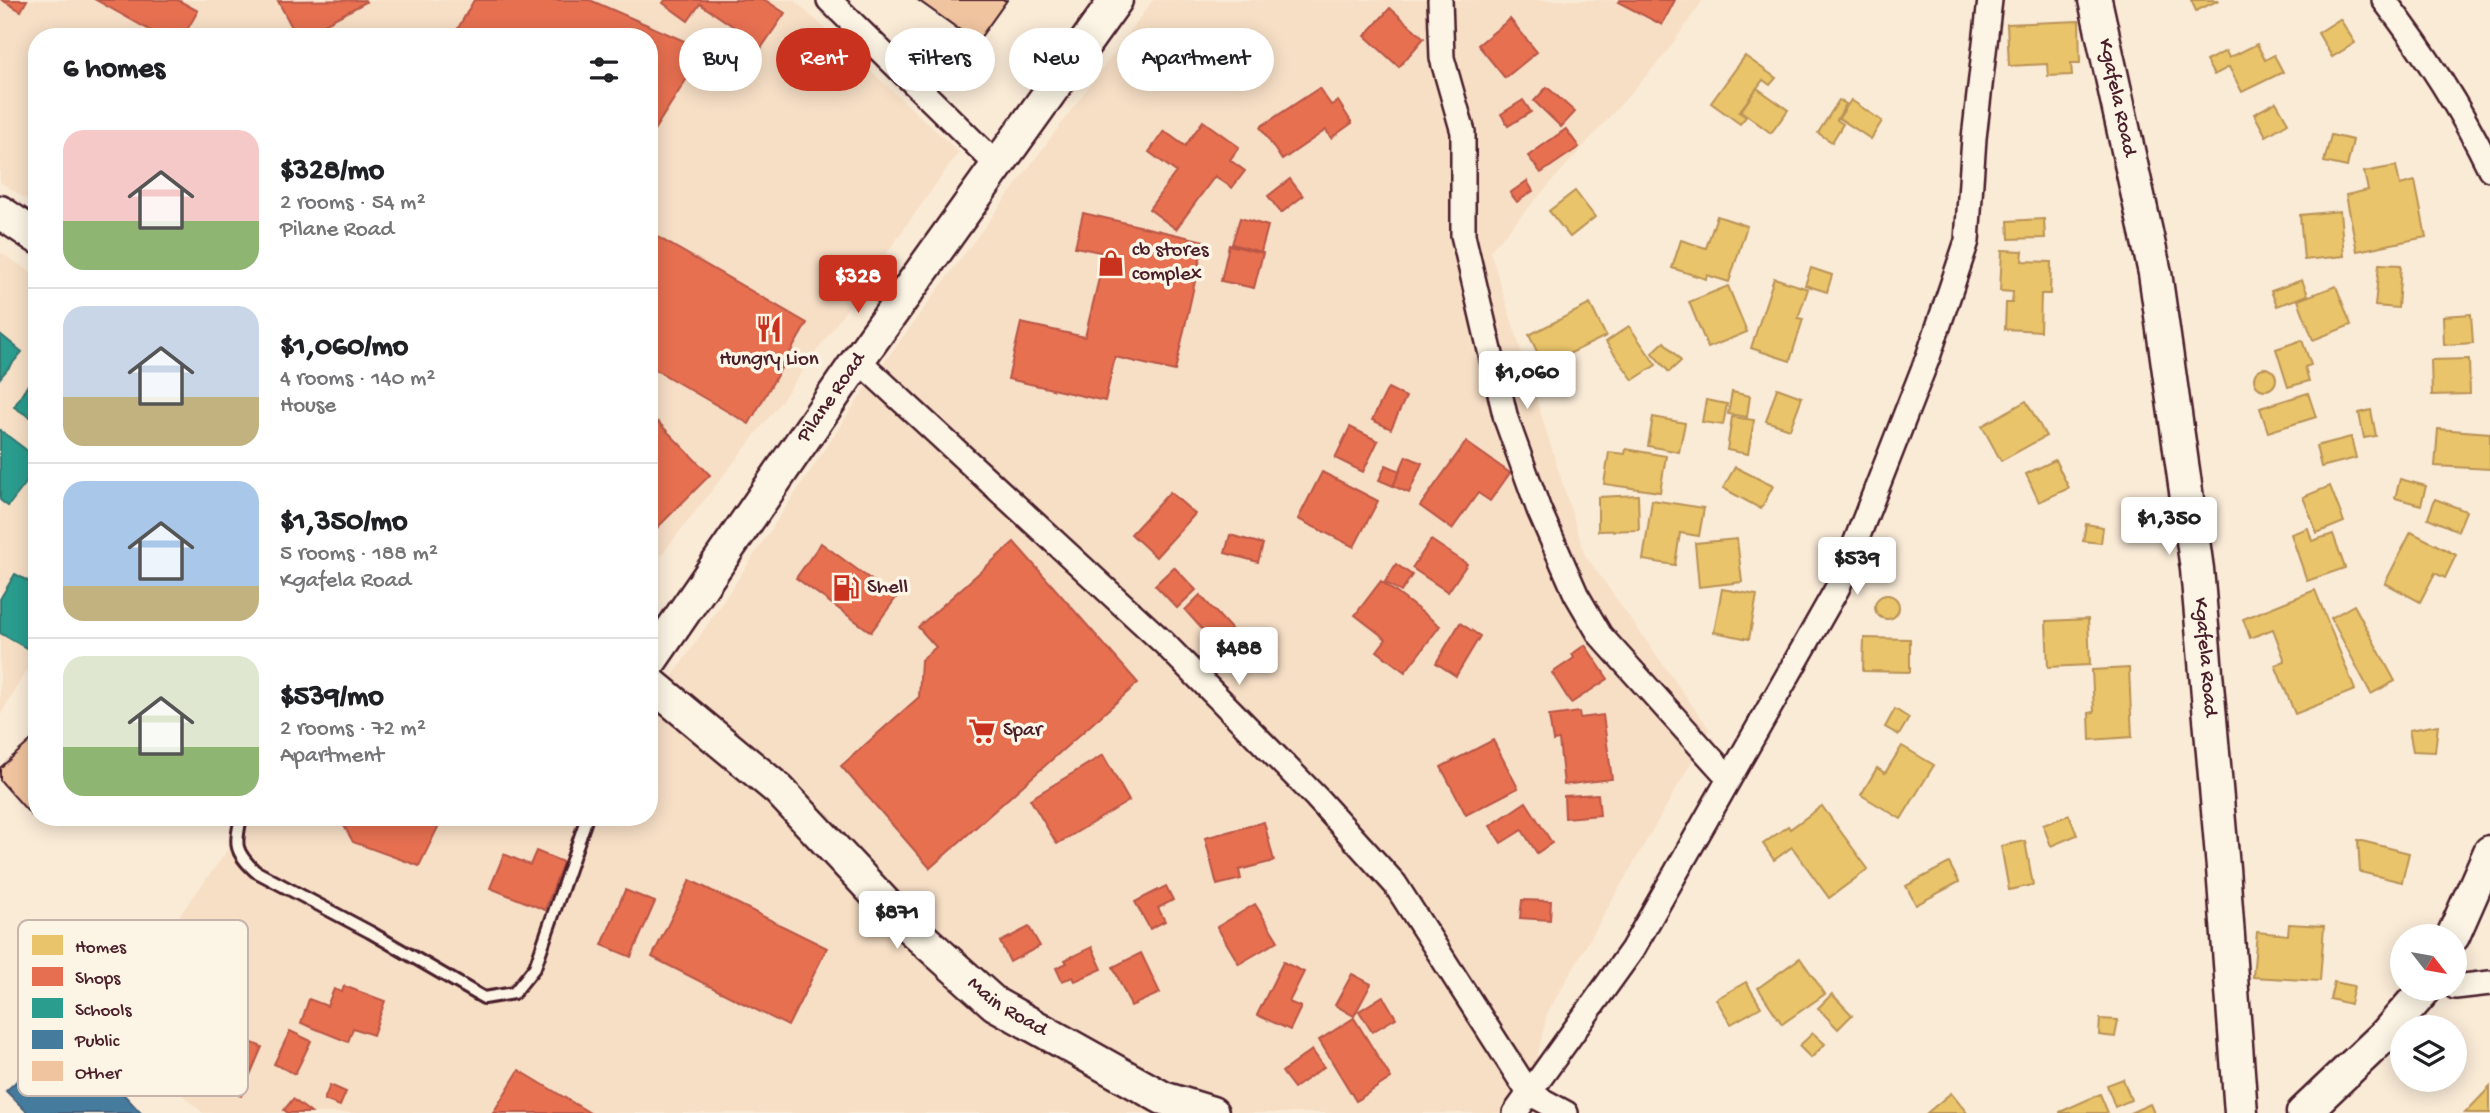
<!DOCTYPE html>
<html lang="en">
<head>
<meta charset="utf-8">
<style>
	body { margin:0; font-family:"Gochi Hand",sans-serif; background:#f6f6f6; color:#202124; height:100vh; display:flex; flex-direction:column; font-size:26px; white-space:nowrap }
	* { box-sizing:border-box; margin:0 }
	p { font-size:23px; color:#757577 }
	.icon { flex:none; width:38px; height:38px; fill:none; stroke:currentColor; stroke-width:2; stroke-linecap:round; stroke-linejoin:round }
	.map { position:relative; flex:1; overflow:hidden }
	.drawer { position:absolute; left:28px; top:28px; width:630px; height:798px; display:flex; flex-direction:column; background:#fff; border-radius:28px; box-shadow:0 4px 18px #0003 }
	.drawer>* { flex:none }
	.guide { position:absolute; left:679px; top:28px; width:665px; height:63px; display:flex; gap:14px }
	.needle { width:46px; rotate:121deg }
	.buttons { position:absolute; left:2390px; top:924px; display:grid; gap:14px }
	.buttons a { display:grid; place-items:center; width:77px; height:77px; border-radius:50%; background:#fff; box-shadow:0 4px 18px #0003; font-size:35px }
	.price { position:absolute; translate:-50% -60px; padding:0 16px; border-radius:7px; background:#fff; color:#222; font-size:23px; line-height:46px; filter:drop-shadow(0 2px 4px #0008) }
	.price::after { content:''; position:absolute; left:50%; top:42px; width:21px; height:16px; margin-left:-10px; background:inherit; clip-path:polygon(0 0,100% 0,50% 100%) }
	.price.on { background:#c8321e; color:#fff }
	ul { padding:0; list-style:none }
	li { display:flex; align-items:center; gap:21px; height:175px; padding:0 35px }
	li+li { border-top:2px solid #e0e0e0 }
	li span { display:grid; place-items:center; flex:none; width:196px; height:140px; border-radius:21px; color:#555 }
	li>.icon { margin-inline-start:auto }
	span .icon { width:84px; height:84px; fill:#fffc; stroke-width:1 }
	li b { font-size:30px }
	h2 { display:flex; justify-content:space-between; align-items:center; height:84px; padding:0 35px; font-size:30px }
	.tag { padding:0 24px; border-radius:32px; background:#fff; box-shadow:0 4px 18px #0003; font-size:24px; line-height:63px }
	.tag.on { background:#c8321e; color:#fff }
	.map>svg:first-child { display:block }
	.built { fill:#f7dfc6 }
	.homes { fill:#e9c46a; stroke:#b99257; stroke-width:2 }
	.shops { fill:#e76f51; stroke:#b85746; stroke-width:2 }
	.schools { fill:#2a9d8f; stroke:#347771; stroke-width:2 }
	.public { fill:#457b9d; stroke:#465f7b; stroke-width:2 }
	.building { fill:#f0c49f; stroke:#4a1f2b; stroke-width:2 }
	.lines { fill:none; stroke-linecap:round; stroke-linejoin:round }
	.lane-casing { stroke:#4a1f2b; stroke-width:16 }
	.street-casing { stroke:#4a1f2b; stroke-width:28 }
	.secondary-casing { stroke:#4a1f2b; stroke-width:37 }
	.lane { stroke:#fcf5e5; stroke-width:10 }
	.street { stroke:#fcf5e5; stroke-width:23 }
	.secondary { stroke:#fcf5e5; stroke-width:32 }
	.labels { text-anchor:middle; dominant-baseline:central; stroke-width:7; stroke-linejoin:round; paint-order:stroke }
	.street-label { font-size:21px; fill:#4a1f2b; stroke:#fcf5e5 }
	.poi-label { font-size:21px; fill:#4a1f2b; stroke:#fcf5e5; text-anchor:start }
	.key { fill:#fcf5e5; stroke:#c7b5ad; stroke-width:2 }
	.key-label { font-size:19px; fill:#4a1f2b }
</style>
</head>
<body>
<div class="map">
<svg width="2490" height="1113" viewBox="0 0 2490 1113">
	<rect width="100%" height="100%" fill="#faebd7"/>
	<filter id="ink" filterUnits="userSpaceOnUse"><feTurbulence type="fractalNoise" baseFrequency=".0143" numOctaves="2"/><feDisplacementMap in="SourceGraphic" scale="14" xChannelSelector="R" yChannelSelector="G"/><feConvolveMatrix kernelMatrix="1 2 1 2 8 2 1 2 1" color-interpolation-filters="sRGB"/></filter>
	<g filter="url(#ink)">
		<g class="built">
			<path d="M0,0H794L959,152L777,407L649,571V37H37V206L0,182Z"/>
			<path d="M1153,0H1703L1664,56L1490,251L1585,555L1710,730L1547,1014L1529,1093L1515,1113H203L100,1023L252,817H649V703L653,706L873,377Z"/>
			<path d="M0,252L37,276V651L0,716Z"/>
		</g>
		<g class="homes">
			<path d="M2191,0H2219L2196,11Z"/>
			<path d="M2340,19L2355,43L2332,57L2318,33Z"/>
			<path d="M2079,21L2080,63H2071L2072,75L2048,76L2047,64L2009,66L2007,24Z"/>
			<path d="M2257,44L2265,60L2274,55L2283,72L2242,92L2229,67L2214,75L2206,61L2226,51L2229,58Z"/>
			<path d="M1745,56L1776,78L1770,85L1763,80L1739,112L1746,117L1740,124L1711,103Z"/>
			<path d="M1757,88L1788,110L1771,133L1741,111Z"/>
			<path d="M1839,100L1846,104L1837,120L1843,124L1832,142L1818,133Z"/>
			<path d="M1851,100L1882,121L1871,139L1839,118Z"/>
			<path d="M2276,102L2288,123L2266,136L2254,114Z"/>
			<path d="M2331,135L2353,140L2347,167L2324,162Z"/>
			<path d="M2396,166L2400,185L2415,181L2426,237L2357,251L2346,195L2368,190L2364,172Z"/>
			<path d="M1575,191L1595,217L1570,237L1549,211Z"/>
			<path d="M2340,211L2344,256L2304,260L2300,215Z"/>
			<path d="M1717,216L1747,226L1729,282L1707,275L1706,279L1672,268L1681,240L1706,248Z"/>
			<path d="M2044,219L2045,238L2009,239L2008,221Z"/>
			<path d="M2002,250L2023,251L2022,261L2051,262L2050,294H2041L2040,331L2005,329L2006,303H2012L2013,292L2000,291Z"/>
			<path d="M2379,264L2401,265L2398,308L2375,306Z"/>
			<path d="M1811,268L1832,275L1827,292L1805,285Z"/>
			<path d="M1774,278L1808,289L1798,318L1803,319L1790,361L1751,348Z"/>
			<path d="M2302,280L2308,295L2277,306L2271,291Z"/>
			<path d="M1728,286L1747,332L1708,348L1689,302Z"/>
			<path d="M2336,286L2351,325L2313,340L2298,300Z"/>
			<path d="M1590,304L1606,336L1544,366L1529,335Z"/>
			<path d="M2471,314L2473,343L2444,345L2443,316Z"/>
			<path d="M1629,326L1656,365L1633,380L1606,342Z"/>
			<path d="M2302,340L2311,365L2305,367L2309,381L2288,387L2276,349Z"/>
			<path d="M1664,342L1681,361L1669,372L1652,353Z"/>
			<path d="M2469,359L2470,394L2432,395L2431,360Z"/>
			<circle cx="2265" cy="379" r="11"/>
			<path d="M1777,388L1802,397L1790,429L1766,421Z"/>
			<path d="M1732,392L1750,396L1747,417L1728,414Z"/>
			<path d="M2308,393L2316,417L2268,432L2260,408Z"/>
			<path d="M1706,400L1727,404L1723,425L1702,422Z"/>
			<path d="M2026,401L2046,436L2001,461L1982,426Z"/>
			<path d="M2371,410L2376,436L2364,438L2359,413Z"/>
			<path d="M1653,417L1685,423L1679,452L1648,446Z"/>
			<path d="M1732,417L1754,420L1748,454L1727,450Z"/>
			<path d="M2438,429L2490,433V469L2435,466Z"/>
			<path d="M2351,437L2356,458L2321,467L2316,446Z"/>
			<path d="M1626,449L1666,456L1660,492L1604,484L1609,452L1625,454Z"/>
			<path d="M2055,460L2069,488L2039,502L2026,474Z"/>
			<path d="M1735,467L1773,486L1761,509L1723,488Z"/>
			<path d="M2400,479L2426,486L2421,505L2395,498Z"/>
			<path d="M2330,486L2344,522L2317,533L2303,497Z"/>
			<path d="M1638,495L1639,530L1598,531V497Z"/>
			<path d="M2435,499L2466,511L2458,531L2428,518Z"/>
			<path d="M1652,500L1704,508L1699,536L1680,533L1675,565L1643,560Z"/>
			<path d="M2086,524L2103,527L2101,543L2083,541Z"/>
			<path d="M2308,528L2312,541L2333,534L2345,568L2307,581L2291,534Z"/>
			<path d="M2411,532L2456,555L2445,578L2435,573L2420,602L2385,583Z"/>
			<path d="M1737,539L1742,582L1699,587L1695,543Z"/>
			<path d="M1722,589L1757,595L1749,639L1714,632Z"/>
			<path d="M2315,590L2355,690L2295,714L2275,665L2285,661L2273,629L2250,638L2243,619Z"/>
			<circle cx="1887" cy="607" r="12"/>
			<path d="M2354,605L2395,681L2371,694L2331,618Z"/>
			<path d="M2088,619L2090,665L2048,667L2046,621Z"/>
			<path d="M1864,638L1910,639V672L1863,671Z"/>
			<path d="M2129,668L2132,737L2090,740L2089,713L2094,712L2092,670Z"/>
			<path d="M1895,709L1909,718L1899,735L1885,727Z"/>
			<path d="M2438,725L2435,752L2413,751L2409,730Z"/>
			<path d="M1902,746L1934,765L1901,819L1861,795L1877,768L1885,773Z"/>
			<path d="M1822,806L1868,869L1829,898L1792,847L1774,860L1763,844L1788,826L1790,829Z"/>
			<path d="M2069,815L2077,835L2051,846L2043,825Z"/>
			<path d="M2358,840L2409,853L2402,882L2360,872Z"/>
			<path d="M2025,841L2033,885L2009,890L2001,846Z"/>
			<path d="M1949,863L1959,882L1916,905L1906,886Z"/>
			<path d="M2289,924L2324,926L2320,981L2253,977L2257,932L2288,935Z"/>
			<path d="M1800,958L1825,994L1782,1024L1758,988Z"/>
			<path d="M1746,982L1761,1007L1731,1024L1716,999Z"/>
			<path d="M2334,982L2354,986L2350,1004L2330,999Z"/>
			<path d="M1832,994L1852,1015L1838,1029L1818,1008Z"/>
			<path d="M2100,1019L2118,1020L2115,1037L2099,1035Z"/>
			<path d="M1813,1033L1825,1044L1811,1058L1799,1046Z"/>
			<path d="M2123,1079L2131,1100L2115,1107L2107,1085Z"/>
			<path d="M2490,1087V1113H2465Z"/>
			<path d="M1951,1093L1967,1113H1927Z"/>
			<path d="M2100,1094L2108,1113H2060V1112Z"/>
			<path d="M2150,1104L2154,1113H2130Z"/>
		</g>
		<g class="shops">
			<path d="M2,0H27L21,11Z"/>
			<path d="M96,0H178L198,11L183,37H162Z"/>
			<path d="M365,0L366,2L300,37H297L278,1Z"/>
			<path d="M474,0H590L705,50L649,138V37H453Z"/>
			<path d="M665,0H765L785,13L749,66L726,51L740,31L700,4L688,21L663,3Z"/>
			<path d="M1620,0H1675L1662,25L1618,2Z"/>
			<path d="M1390,8L1424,38L1399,67L1365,36Z"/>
			<path d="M1510,19L1537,52L1505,78L1478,45Z"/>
			<path d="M1547,87L1575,112L1561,127L1534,101Z"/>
			<path d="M1319,88L1331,105L1338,101L1352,123L1331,138L1326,130L1282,160L1260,127Z"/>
			<path d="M1523,100L1531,112L1508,126L1501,114Z"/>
			<path d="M1203,121L1239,147L1230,160L1245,171L1232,188L1215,176L1176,229L1149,209L1176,172L1149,152L1164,131L1185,146Z"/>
			<path d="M1566,129L1579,147L1541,173L1528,156Z"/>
			<path d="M1290,179L1303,196L1281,213L1268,196Z"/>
			<path d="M1527,181L1533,191L1517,202L1510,193Z"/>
			<path d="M1083,213L1204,241L1175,371L1115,357L1105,401L1008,379L1021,323L1085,337L1105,253L1075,247Z"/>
			<path d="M1240,218L1268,226L1261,252L1232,244Z"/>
			<path d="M649,232L807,323L749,424L649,366Z"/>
			<path d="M1229,245L1263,253L1254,288L1221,281Z"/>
			<path d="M1388,388L1406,397L1391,429L1372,420Z"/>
			<path d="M658,422L710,475L649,536V430Z"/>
			<path d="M1350,427L1378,441L1363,472L1335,458Z"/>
			<path d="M1466,442L1510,473L1490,501L1478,493L1452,529L1420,506Z"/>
			<path d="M1406,456L1422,463L1409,493L1393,486Z"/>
			<path d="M1386,465L1400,471L1393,486L1379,480Z"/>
			<path d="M1322,472L1378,501L1354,547L1298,519Z"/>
			<path d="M1170,492L1195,514L1156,557L1131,534Z"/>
			<path d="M1230,535L1263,544L1258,562L1225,553Z"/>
			<path d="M1431,540L1467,564L1448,592L1412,568Z"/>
			<path d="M1014,542L1138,683L930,868L841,766L919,697L921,660L936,647L918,627Z"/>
			<path d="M821,543L896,598L871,632L796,578Z"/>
			<path d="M1396,564L1412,575L1401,592L1385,582Z"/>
			<path d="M1174,567L1196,590L1177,608L1155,585Z"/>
			<path d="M1381,581L1440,626L1405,672L1377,651L1386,639L1355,615Z"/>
			<path d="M1200,595L1233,631L1217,646L1185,610Z"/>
			<path d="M1460,623L1480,636L1456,676L1436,663Z"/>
			<path d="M1585,645L1608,679L1571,703L1552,673L1574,658L1572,654Z"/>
			<path d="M1579,712L1580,718L1603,715L1612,779L1564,785L1559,740L1553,741L1549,716Z"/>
			<path d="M1493,740L1518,788L1466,815L1441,767Z"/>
			<path d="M1103,755L1129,801L1057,844L1030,799Z"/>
			<path d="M1598,794L1600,815L1565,818L1564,796Z"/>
			<path d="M1526,802L1552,843L1537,853L1522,830L1501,843L1490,826Z"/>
			<path d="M339,817H443L419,866L353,842Z"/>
			<path d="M1264,822L1274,861L1239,870L1241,879L1217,885L1205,838Z"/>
			<path d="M536,851L563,862L545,910L490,888L504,854L530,865Z"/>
			<path d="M690,880L827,948L788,1026L652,957Z"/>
			<path d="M1166,886L1173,900L1158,908L1165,921L1150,929L1135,902Z"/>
			<path d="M625,890L655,902L631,957L602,945Z"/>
			<path d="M1522,900L1551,901L1550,920L1520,918Z"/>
			<path d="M1255,904L1278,941L1239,964L1217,927Z"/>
			<path d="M1029,927L1040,946L1010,962L1000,942Z"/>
			<path d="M1092,947L1102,969L1075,981L1073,977L1062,981L1056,968L1067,963L1065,960Z"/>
			<path d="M1141,953L1160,993L1131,1006L1113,967Z"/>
			<path d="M1283,962L1304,972L1289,1002L1301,1007L1290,1030L1257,1015Z"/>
			<path d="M1352,974L1371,984L1354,1016L1335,1005Z"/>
			<path d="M344,986L385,1001L373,1035L353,1028L348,1042L301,1023L309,999L327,1006L334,989L342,992Z"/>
			<path d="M1383,996L1396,1018L1372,1032L1359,1011Z"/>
			<path d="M1354,1018L1391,1078L1356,1101L1319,1040Z"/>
			<path d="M290,1031L311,1041L295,1074L274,1064Z"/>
			<path d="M227,1032L262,1047L241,1096L206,1080Z"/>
			<path d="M1312,1050L1324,1067L1294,1088L1282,1072Z"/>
			<path d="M519,1070L590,1113H493Z"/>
			<path d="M330,1085L346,1092L340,1106L324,1100Z"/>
			<path d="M293,1099L311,1113H288L284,1110Z"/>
		</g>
		<g class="schools">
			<path d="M0,334L22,352L0,378Z"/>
			<path d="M31,380L37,384V422L14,407Z"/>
			<path d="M0,430L37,458V469L8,506L0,500Z"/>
			<path d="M15,574L37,586V629L26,648L0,633V599Z"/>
		</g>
		<g class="public">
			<path d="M918,0H1007L977,42Z"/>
			<path d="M67,1034L141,1113H28L6,1091Z"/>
		</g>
		<g class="building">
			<path d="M918,0H1007L977,42Z"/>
			<path d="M37,735V809L31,815L0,780V768Z"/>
		</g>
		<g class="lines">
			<defs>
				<path id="lane" d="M241,817C235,845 234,851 255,871L370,932L484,998L514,993L535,967L587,817"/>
				<g id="street">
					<path d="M829,0L998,166"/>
					<path d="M1440,0L1442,58L1463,132V235L1506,419L1539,510L1576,594L1600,635L1728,777"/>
					<path d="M2384,0C2425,53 2461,109 2490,169"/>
					<path d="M858,360L1164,643L1316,797L1395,884L1529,1093L1566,1113"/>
					<path d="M2455,987L2490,983"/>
					<path d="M1515,1113L1632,950L1838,587L1928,357L1967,241L1974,138L1990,0"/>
				</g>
				<g id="secondary">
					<path id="s1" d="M2095,0L2155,273L2197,569L2223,868L2241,1113"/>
					<path d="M0,212L37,237"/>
					<path id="s2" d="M649,663L858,360L1116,0"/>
					<path id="s3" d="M649,682L779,790L894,913L995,1004L1163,1098L1212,1113"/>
					<path d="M2453,936L2490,852"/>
					<path d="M2303,1113L2385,1035L2425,989"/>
				</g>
			</defs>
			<use href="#lane" class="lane-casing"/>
			<use href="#street" class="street-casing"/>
			<use href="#secondary" class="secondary-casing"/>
			<use href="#lane" class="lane"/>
			<use href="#street" class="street"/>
			<use href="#secondary" class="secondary"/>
		</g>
	</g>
	<defs>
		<symbol id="shop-bare" viewBox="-9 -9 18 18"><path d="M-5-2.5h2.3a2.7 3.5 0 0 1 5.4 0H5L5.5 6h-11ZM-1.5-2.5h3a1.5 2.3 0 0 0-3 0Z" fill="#c8321e" stroke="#fcf5e5" stroke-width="2.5" paint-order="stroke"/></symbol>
		<symbol id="restaurant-bare" viewBox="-9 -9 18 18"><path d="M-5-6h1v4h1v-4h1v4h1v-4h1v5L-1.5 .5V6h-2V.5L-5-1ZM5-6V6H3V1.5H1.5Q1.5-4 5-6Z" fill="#c8321e" stroke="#fcf5e5" stroke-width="2.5" paint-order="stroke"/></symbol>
		<symbol id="fuel-bare" viewBox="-9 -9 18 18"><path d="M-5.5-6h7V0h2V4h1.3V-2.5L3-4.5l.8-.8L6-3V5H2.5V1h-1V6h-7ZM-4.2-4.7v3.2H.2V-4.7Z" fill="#c8321e" stroke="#fcf5e5" stroke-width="2.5" paint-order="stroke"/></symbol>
		<symbol id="supermarket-bare" viewBox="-9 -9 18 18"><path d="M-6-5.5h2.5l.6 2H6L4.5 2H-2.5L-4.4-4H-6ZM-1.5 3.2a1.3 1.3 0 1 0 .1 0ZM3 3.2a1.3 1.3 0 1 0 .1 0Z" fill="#c8321e" stroke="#fcf5e5" stroke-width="2.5" paint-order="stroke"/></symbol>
	</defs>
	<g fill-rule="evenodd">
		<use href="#shop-bare" x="1092" y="244" width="38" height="38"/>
		<use href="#restaurant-bare" x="750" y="310" width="38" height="38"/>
		<use href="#fuel-bare" x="827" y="569" width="38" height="38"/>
		<use href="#supermarket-bare" x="963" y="712" width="38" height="38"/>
	</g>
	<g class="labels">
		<g class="street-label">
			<text stroke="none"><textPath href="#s1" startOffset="100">Kgafela Road</textPath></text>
			<text stroke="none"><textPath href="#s2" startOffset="322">Pilane Road</textPath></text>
			<text stroke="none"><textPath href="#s1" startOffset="667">Kgafela Road</textPath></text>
			<text stroke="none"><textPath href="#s3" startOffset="485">Main Road</textPath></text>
		</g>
		<g class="poi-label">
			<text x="1132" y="251">cb stores<tspan x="1132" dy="24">complex</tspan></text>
			<text x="769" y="360" text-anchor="middle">Hungry Lion</text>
			<text x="867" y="588">Shell</text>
			<text x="1003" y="731">Spar</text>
		</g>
	</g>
	<rect x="18" y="920" width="230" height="176" rx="10" class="key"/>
	<rect x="32" y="935" width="31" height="20" fill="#e9c46a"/>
	<rect x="32" y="967" width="31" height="19" fill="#e76f51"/>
	<rect x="32" y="998" width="31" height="20" fill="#2a9d8f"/>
	<rect x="32" y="1030" width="31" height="19" fill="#457b9d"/>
	<rect x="32" y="1061" width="31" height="20" fill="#f0c49f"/>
	<g class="key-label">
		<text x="75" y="952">Homes</text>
		<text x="75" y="983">Shops</text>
		<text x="75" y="1015">Schools</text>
		<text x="75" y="1046">Public</text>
		<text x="75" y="1078">Other</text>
	</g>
</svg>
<div class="buttons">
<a><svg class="needle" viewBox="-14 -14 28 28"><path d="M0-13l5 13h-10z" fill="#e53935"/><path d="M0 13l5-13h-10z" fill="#757577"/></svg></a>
<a><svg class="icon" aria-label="layers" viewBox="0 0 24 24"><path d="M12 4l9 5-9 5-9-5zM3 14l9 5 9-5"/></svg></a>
</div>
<b class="price on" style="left:858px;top:315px">$328</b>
<b class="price" style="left:1527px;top:411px">$1,060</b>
<b class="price" style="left:2169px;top:557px">$1,350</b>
<b class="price" style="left:1857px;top:597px">$539</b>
<b class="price" style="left:1239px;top:687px">$488</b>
<b class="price" style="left:897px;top:951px">$871</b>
<div class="guide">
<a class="tag">Buy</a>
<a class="tag on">Rent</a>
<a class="tag">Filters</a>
<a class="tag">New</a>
<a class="tag">Apartment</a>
</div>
<section class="drawer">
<h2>6 homes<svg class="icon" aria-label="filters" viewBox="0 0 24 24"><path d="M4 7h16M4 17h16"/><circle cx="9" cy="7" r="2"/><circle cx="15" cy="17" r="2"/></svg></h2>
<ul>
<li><span style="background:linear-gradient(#f6c9c9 65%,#8fb573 0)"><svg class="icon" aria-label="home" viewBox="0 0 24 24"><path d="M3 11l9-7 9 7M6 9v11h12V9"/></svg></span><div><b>$328/mo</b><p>2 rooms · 54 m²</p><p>Pilane Road</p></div></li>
<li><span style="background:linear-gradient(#c9d6e8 65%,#c2b280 0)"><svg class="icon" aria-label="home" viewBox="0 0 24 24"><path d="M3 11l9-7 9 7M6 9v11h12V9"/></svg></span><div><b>$1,060/mo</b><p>4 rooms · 140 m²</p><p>House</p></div></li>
<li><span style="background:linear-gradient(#a9c7e8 75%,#c2b280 0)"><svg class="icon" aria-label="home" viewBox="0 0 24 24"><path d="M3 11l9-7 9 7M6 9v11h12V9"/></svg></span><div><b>$1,350/mo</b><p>5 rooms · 188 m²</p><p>Kgafela Road</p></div></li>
<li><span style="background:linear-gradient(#dfe7d0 65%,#8fb573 0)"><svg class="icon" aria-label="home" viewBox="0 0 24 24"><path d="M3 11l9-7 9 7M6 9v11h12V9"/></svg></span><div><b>$539/mo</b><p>2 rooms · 72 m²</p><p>Apartment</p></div></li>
</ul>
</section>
</div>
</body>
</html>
